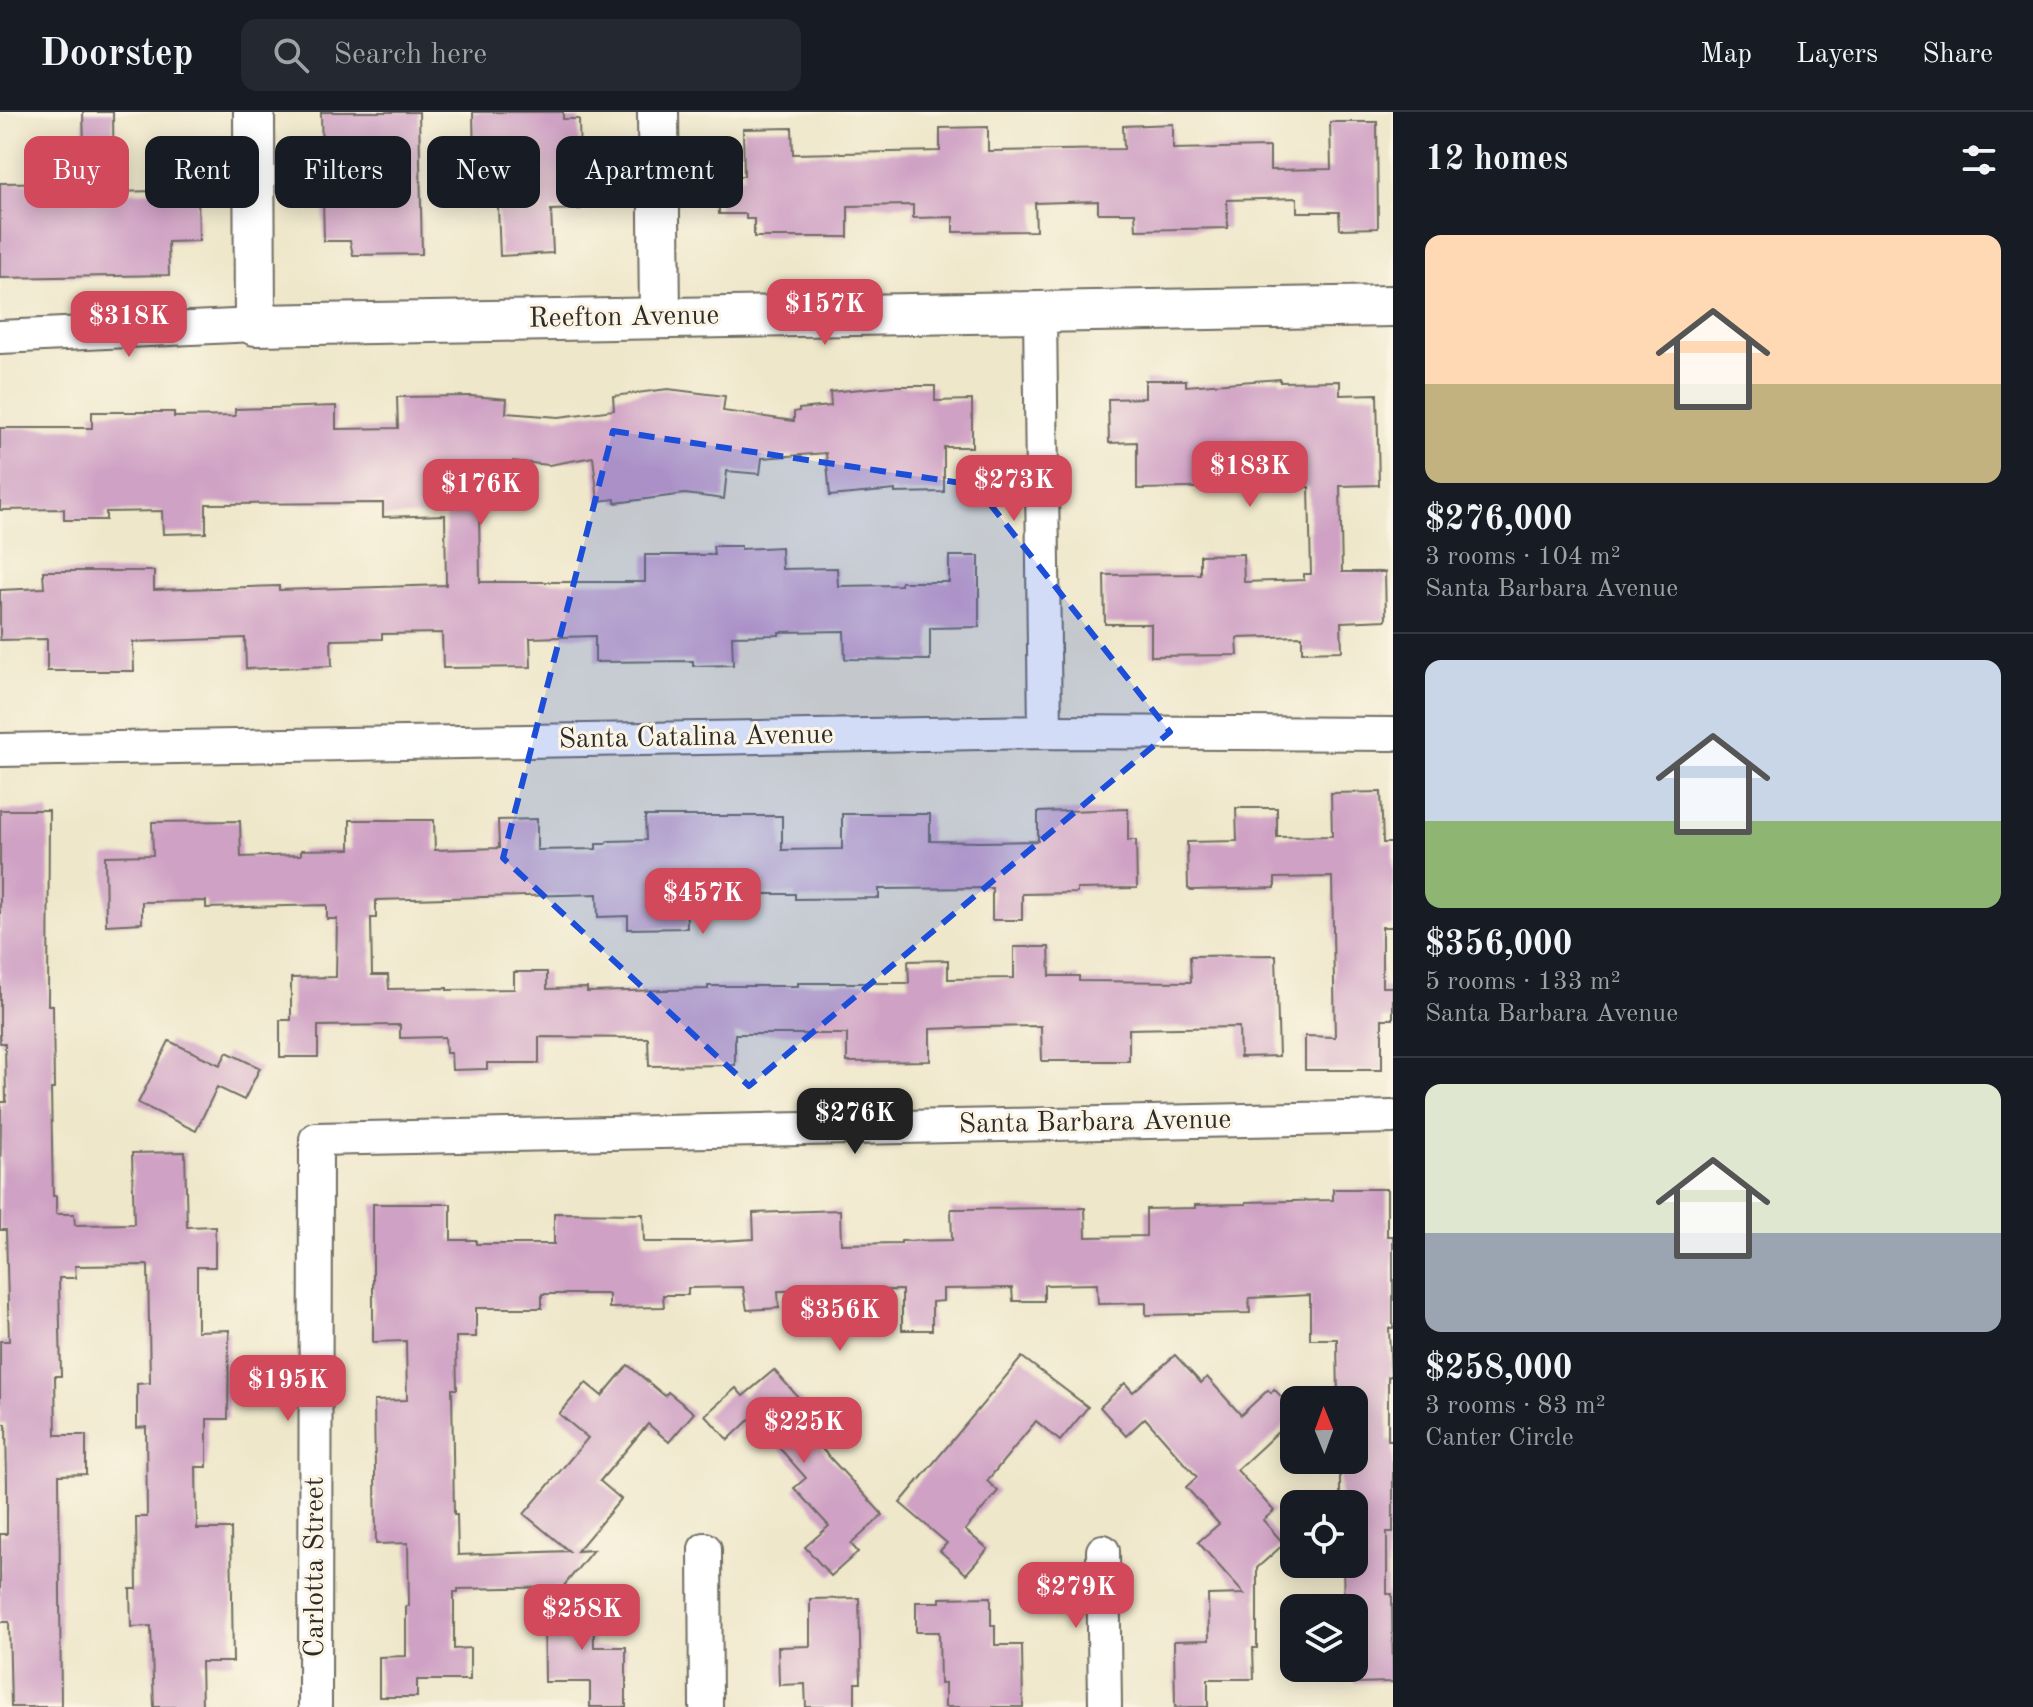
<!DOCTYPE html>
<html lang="en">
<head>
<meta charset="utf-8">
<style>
	body { margin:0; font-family:"Old Standard TT",serif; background:#242831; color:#f1f3f6; height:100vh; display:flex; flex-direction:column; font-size:30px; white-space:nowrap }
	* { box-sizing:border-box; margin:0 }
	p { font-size:26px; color:#9ea1a6 }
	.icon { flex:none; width:44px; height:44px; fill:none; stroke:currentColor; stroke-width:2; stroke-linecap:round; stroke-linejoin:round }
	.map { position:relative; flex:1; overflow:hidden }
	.panel { display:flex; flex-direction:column; background:#171b24; width:640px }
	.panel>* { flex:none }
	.hud { position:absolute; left:24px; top:24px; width:760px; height:72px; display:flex; gap:16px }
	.needle { width:52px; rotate:359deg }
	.controls { position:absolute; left:1280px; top:1274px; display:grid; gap:16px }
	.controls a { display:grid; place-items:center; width:88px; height:88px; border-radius:16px; background:#171b24; box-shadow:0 4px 20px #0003; font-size:40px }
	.price { position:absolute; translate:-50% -68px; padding:0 18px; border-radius:16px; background:#d1495b; color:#fff; font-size:26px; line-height:52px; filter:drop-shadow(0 2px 4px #0008) }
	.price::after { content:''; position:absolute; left:50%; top:48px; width:24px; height:18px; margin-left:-12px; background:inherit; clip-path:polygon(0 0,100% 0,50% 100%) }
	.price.selected { background:#222; color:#fff }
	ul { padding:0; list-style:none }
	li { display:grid; align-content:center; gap:16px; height:424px; padding:0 32px }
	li+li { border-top:2px solid #363941 }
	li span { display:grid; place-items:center; height:248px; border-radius:16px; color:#555 }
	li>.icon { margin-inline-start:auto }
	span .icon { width:144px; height:144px; fill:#fffc; stroke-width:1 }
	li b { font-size:34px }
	h2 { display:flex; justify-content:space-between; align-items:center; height:96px; padding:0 32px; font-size:34px }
	.chip { padding:0 28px; border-radius:16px; background:#171b24; box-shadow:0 4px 20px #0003; font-size:28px; line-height:72px }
	.chip.selected { background:#d1495b; color:#fff }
	header { display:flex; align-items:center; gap:48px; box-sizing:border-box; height:112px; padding:0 40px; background:#171b24; border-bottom:2px solid #363941 }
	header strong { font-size:38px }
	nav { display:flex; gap:44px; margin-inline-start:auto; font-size:28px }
	.search { width:560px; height:72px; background:#242831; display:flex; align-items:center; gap:20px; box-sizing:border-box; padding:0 28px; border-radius:16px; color:#9ea1a6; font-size:30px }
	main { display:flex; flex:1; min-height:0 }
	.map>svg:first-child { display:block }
	.building { fill:#cfa1c4 }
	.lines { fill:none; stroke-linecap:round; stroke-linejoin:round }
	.minor-casing { stroke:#6f6d63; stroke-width:36 }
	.tertiary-casing { stroke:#6f6d63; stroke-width:44 }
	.minor { stroke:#fff; stroke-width:32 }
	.tertiary { stroke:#fff; stroke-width:40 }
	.marked { fill:#1d4ed8; fill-opacity:0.2; stroke:#1d4ed8; stroke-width:6; stroke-dasharray:16 10; stroke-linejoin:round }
	.labels { text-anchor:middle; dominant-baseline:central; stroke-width:6; stroke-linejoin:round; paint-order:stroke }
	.street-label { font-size:28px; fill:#2b2b2b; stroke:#fcf5e5 }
</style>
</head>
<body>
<header>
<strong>Doorstep</strong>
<div class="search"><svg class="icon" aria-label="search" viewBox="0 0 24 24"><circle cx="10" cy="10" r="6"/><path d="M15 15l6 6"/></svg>Search here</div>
<nav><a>Map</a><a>Layers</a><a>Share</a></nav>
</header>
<main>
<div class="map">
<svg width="1393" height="1595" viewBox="0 0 1393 1595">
	<rect width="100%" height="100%" fill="#fcf5e5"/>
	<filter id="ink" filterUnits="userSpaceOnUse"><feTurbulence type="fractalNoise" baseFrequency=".0125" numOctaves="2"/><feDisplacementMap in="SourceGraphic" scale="16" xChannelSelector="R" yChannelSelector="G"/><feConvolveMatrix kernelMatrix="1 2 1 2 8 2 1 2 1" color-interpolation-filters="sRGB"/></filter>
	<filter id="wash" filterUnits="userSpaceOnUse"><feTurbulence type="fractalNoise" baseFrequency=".006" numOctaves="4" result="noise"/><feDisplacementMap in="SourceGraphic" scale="32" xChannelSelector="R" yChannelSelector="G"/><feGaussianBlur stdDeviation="1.8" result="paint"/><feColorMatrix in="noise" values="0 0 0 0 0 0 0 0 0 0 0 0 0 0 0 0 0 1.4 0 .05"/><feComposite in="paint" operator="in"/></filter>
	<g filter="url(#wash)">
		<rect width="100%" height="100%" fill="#eee7ca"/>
		<g id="blocks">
			<g class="building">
				<path d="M83,0H113L114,80L198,78L199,129L168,130L169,163L0,166V71L85,70Z"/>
				<path d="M321,0H419L422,142L353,143L350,129H324Z"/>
				<path d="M473,0H563V7H579L581,97L551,98L553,141L500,144L496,47L474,48Z"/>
				<path d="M1330,10H1377L1378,116L1340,117L1339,100H1297V86L1227,88L1228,116L1136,118L1135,101H1098V89L1035,91L1036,119L953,120V105L913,106V93L848,94V125H754V107H746V102H719L718,64H744L743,17L792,16L793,42L940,39V16L988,15V39L1124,37L1123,14L1173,12V37L1270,35V58L1331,57Z"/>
				<path d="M1280,267V270L1340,269V283L1377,282L1379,373L1340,374L1342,460H1385L1386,508L1341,510L1342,539L1302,540V524L1237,526L1238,543L1151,544V512H1105L1104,463L1200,462V443L1243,442L1244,470L1304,468V462H1311L1309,375H1302V372L1237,377V375L1137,377V330L1109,331L1108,287L1145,286V268H1186V274Z"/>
				<path d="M893,274H935V289L972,288V335H944V380L895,381V378L830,384L826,341L762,346L760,362L727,359L724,387L685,382L615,391V387L598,389L593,345L549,353L513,349L508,394L479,392L480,470H645V443H714L713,434H741V437L781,435L782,457L837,456L838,474L901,473V470H949V444H979V515L930,516V548L845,547L844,519L779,520V523L732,524L733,553L693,554V549L595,550V524L530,526L531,555L443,556L442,521L382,522V527L331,528L332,554L246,557L245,526L133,530L134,559H47V527L0,528V478L44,476L43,459H154V478L279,474V478L446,473L445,403L383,405V391L206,392V421L163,422L162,399L106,400V408H64V397L0,398V316H92V300H174V305L235,304V297L336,294V317L398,316L397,285L471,284L507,287L506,301L559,305L614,298L613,284L668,277L725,284L723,299L794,309V300L799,299V297L831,294L830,280Z"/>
				<path d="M1381,680L1383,731H1393V815H1382V875H1393V907H1382V958H1305V924L1335,925L1332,765L1275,766V776L1191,778L1188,776L1187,730L1237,729L1236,696H1277V725L1332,724L1331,681Z"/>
				<path d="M1128,697V728H1136L1137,776L1077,777V781L1022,782V808H992V776L879,777V786L795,787V782H686L687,816L628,817V804L598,805L597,782L376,788V806H371L372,863H388L389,877L447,876V878L514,877V860H547V877L587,876V880L708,877V874H798V871H909L908,849L948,848V867L1014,866V835H1049L1050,864H1079V869L1191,870L1190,844L1276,843L1279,944L1240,945L1239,915L1179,916L1129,917V949H1042L1041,914L981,915L930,917V949L847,950V922H735V953L649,954L648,926L539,925V951H487V957L452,958L451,941H446L445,925L400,926V913L318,914V945H280V908H291V866L336,865L337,807H327V793L206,796V789L142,790V811L106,813L105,744L153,743L152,710L240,709L241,745L301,743V738L350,737V708H434L435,738L499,736L498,708L537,707V738L596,737V732H605L608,729L646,728L645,704H782V738L842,737V702H930V729L980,730L1038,729V700Z"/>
				<path d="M0,698H49L48,893H53L54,977H51L53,1084H56V1102H74L75,1113L134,1112L132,1041L185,1040L187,1115L215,1114V1155H197V1219L229,1218L228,1307H207V1355H196L197,1417H231L233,1550H201L202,1595H154L151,1514L131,1515L130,1477H137L136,1405H147L146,1315L137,1316V1272L150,1271L148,1153L75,1154L76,1166H59L61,1264H55L56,1323H86V1362L59,1363L61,1595H11L9,1510H0V1422H7V1373L6,1312H0V1229H9L6,1118H0L1,990H6L5,931H0Z"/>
				<path d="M169,929L220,953L227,940L260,956L244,988L217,975L196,1019L138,991Z"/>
				<path d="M1333,1077H1387V1124H1393V1216H1389L1391,1264L1388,1265V1328H1393V1420H1387V1482H1392L1393,1570L1354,1571V1496H1344L1343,1452H1354V1392H1340V1348H1354V1288H1338L1337,1227H1310V1183L1249,1186L1250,1201L1146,1203V1191L1098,1192L1097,1172L1044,1173V1189H1013L1012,1176L943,1177V1189L932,1190V1218H902V1178L778,1179L779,1196L747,1198L743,1175L688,1176V1183H663L664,1195L609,1196V1183L607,1182H542V1196H476V1225H456L457,1277H452L454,1403H457L458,1443L569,1439L524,1402L588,1326L559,1302L586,1271L602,1284L628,1253L665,1284L668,1280L694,1301L669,1330L648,1312L600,1369L621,1387L577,1439L593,1438L563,1475L458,1477V1480H454V1537L470,1536V1568H417V1585H379V1545L406,1544V1494H409L408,1431L376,1432L374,1289L407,1288L406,1229L373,1230V1092H451V1128H476V1132H554V1101L643,1102L644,1130H703L754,1127L753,1101L840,1098L841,1132L901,1131V1129L952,1128L951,1097L1085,1096L1086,1125L1146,1124V1097L1195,1096V1093L1246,1092V1090L1333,1088Z"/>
				<path d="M1175,1243L1201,1271L1207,1265L1241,1303L1268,1278L1271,1281L1274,1277L1294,1298V1305L1237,1358L1274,1399L1263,1408L1284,1432L1257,1456V1536H1253L1254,1567H1208V1595H1175L1174,1529L1209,1528L1208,1483L1244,1482L1198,1430L1219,1412L1186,1375L1197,1365L1145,1306L1126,1324L1100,1295L1125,1271L1133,1280Z"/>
				<path d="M1022,1245L1088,1295L1060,1329L1036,1309L987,1369L998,1379L965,1418L988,1437L966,1462L940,1439L947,1431L900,1391Z"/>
				<path d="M774,1258L823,1313L810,1324L883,1403L851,1432L858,1440L831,1464L805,1435L829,1414L794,1376L806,1366L752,1305L728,1328L705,1303L736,1276L743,1284Z"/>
				<path d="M544,1485H593L594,1535H626V1595H590V1570H545Z"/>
				<path d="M991,1485V1513H995V1533H1022L1023,1595H945V1571L940,1572L939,1520H916V1490H940V1486Z"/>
				<path d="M859,1486L861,1571H855V1595H806L805,1572L779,1573L778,1535L810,1534V1487Z"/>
			</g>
		</g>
	</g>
	<g filter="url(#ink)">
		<use href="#blocks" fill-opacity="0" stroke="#6f6d63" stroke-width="2"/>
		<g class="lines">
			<defs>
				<g id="minor">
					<path d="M1040,201L1045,620"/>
					<path d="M0,225L255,213"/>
					<path d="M0,638L1045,620L1393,622"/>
					<path d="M705,1437L706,1595"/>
					<path d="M1103,1439L1105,1595"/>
					<path d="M315,1595L316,1027L1393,1005"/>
				</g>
				<g id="tertiary">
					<path d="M254,0L255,213L1393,194"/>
					<path d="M658,0L660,205"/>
				</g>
			</defs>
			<use href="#minor" class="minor-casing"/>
			<use href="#tertiary" class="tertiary-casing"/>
			<use href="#minor" class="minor"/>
			<use href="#tertiary" class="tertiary"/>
		</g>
	</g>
	<path class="marked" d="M613,319L975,373L1170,620L749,974L503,746Z"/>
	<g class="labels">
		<g class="street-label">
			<text transform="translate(624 206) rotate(-1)">Reefton Avenue</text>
			<text transform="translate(696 626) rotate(-1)">Santa Catalina Avenue</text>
			<text transform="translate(1095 1011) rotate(-1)">Santa Barbara Avenue</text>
			<text transform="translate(316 1455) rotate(-90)">Carlotta Street</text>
		</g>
	</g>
</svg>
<div class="controls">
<a><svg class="needle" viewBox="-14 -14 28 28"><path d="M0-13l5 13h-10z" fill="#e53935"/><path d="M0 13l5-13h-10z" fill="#9ea1a6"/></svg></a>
<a><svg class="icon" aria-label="locate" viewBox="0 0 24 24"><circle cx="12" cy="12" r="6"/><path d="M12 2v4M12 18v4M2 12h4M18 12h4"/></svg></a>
<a><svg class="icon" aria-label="layers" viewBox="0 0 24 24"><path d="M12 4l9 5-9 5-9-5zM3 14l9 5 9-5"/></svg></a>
</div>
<b class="price" style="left:825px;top:235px">$157K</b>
<b class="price" style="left:129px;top:247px">$318K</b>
<b class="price" style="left:1250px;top:397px">$183K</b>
<b class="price" style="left:1014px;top:411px">$273K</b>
<b class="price" style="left:481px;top:415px">$176K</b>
<b class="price" style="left:703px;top:824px">$457K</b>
<b class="price selected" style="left:855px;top:1044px">$276K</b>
<b class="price" style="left:840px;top:1241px">$356K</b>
<b class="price" style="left:288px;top:1311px">$195K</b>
<b class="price" style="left:804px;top:1353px">$225K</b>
<b class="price" style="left:1076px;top:1518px">$279K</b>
<b class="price" style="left:582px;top:1540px">$258K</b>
<div class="hud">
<a class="chip selected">Buy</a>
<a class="chip">Rent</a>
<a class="chip">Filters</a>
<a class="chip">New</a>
<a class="chip">Apartment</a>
</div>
</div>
<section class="panel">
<h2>12 homes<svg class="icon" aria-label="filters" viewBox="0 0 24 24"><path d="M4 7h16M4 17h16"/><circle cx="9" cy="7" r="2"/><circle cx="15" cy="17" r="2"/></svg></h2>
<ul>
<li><span style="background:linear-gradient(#ffd9b3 60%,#c2b280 0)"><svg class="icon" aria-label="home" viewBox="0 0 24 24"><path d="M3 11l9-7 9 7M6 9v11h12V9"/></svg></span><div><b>$276,000</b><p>3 rooms · 104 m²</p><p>Santa Barbara Avenue</p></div></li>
<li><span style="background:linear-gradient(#c9d6e8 65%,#8fb573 0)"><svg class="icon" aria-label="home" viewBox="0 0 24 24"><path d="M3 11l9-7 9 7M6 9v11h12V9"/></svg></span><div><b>$356,000</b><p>5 rooms · 133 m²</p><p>Santa Barbara Avenue</p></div></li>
<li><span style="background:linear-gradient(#dfe7d0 60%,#9aa5b1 0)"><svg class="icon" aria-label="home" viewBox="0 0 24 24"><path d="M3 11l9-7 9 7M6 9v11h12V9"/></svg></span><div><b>$258,000</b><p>3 rooms · 83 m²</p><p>Canter Circle</p></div></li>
</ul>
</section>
</main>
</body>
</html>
